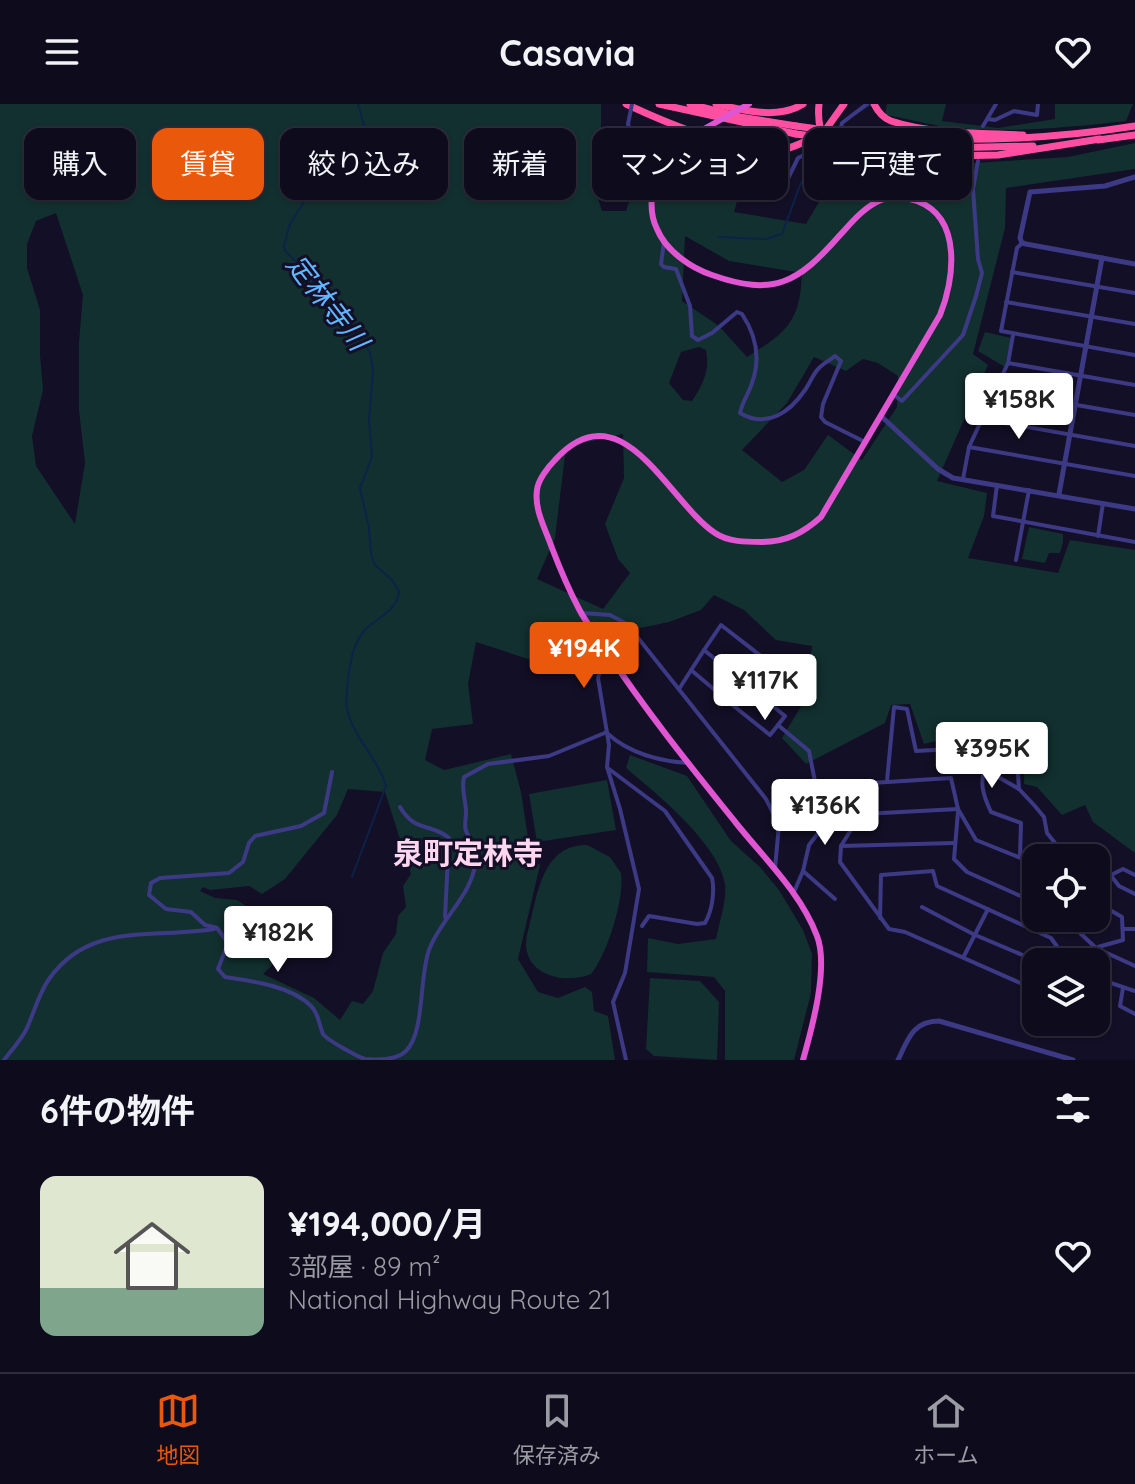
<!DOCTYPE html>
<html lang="ja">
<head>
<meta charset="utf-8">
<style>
	body { margin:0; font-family:Quicksand,"Noto Sans JP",sans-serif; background:#171425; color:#f1f3f6; height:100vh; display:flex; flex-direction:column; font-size:30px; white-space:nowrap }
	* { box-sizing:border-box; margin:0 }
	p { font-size:26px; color:#9b9ba3 }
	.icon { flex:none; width:44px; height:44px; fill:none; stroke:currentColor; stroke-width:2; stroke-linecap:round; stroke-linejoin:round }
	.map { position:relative; height:956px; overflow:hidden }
	.drawer { display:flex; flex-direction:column; background:#0e0b1c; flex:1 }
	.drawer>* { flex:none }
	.top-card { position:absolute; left:24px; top:24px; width:1088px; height:72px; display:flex; gap:16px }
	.tools { position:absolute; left:1022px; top:740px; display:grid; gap:16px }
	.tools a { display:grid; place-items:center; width:88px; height:88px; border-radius:16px; background:#0e0b1c; box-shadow:0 2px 6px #0004,0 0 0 2px #2e2b3b; font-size:40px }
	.price { position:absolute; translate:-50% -68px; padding:0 18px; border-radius:8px; background:#fff; color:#222; font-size:26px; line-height:52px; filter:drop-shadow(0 2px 4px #0008) }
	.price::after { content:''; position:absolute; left:50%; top:48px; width:24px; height:18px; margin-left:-12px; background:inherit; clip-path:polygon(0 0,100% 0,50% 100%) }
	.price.on { background:#ea580c; color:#fff }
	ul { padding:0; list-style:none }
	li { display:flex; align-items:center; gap:24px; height:200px; padding:0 40px }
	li+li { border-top:2px solid #2e2b3b }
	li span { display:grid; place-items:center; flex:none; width:224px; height:160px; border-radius:16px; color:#555 }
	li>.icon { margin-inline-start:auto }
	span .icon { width:96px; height:96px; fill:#fffc; stroke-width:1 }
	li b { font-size:34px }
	h2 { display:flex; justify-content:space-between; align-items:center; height:96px; padding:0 40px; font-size:34px }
	.tag { padding:0 28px; border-radius:16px; background:#0e0b1c; box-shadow:0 2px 6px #0004,0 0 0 2px #2e2b3b; font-size:28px; line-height:72px }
	.tag.on { background:#ea580c; color:#fff }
	header { display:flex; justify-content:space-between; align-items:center; height:104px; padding:0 40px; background:#0e0b1c; font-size:36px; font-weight:700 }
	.tab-bar { display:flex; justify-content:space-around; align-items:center; height:112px; border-top:2px solid #2e2b3b; background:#0e0b1c; font-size:22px; color:#9b9ba3 }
	.tab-bar a { display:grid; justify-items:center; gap:4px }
	.tab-bar .on { color:#ea580c }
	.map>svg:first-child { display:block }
	.green { fill:#12302f; fill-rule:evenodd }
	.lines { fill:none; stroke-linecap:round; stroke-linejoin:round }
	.stream { stroke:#0c2248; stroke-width:2 }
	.minor { stroke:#3d3a85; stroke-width:4 }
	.tertiary { stroke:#3d3a85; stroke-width:5 }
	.trunk { stroke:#e055d1; stroke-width:6 }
	.motorway { stroke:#ff4fa3; stroke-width:7 }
	.minor-bridge { stroke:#3d3a85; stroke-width:4 }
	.trunk-bridge { stroke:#e055d1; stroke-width:6 }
	.motorway-bridge { stroke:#ff4fa3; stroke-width:7 }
	.labels { text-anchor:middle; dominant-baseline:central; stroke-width:6; stroke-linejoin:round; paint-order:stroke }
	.water-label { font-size:28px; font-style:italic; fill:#62b6ff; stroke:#130f26 }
	.quarter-label { font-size:30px; font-weight:bold; fill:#ffd6f0; stroke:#130f26 }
</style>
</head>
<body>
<header><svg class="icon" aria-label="menu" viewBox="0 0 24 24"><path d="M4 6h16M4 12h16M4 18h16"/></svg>Casavia<svg class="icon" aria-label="heart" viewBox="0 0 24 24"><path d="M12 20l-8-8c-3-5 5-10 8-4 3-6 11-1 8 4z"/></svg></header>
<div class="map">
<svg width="1135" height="956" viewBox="0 0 1135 956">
	<rect width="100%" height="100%" fill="#130f26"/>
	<g class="green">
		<path d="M0,0H601V55L595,85L602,107H626L640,66L716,53L742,80L734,108L806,120L842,59L958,60L1068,53L1135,39V65L1006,84L1005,124L973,250L988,261L937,377L987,389L984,412L968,454L1058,469L1070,436L1135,446V749L1093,718L1085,701L1062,711L1037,683L1024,680L1025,649L1011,619L924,640L910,600L891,601L885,619L806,660L782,634L806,594L812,542L776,536L744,506L714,491L701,506L669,518L612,530L599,559L568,568L476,538L468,580L473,620L432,625L425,656L444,666L511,650L521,688L531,753L540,761L518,855L538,888L558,894L585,883L592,888L594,907L608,912L615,956H0ZM56,109L83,191L79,239V306L85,359L75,420L36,362L32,332L43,286L40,251V206L27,164V140L36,117ZM685,132L729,157L802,169C800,218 787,228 747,253L719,222L682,197ZM699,243L706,246C710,267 703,280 692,297L683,296L669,279L681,248ZM814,253L846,267L863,255L878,259L898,272L897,303L862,356L828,331L804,366L782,378L742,346L787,299ZM623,330L624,374L605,420L618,455L630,469L603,505L537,475L555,434L566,343ZM348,685L385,688L411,770L403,782L406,803L398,812L396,830L383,849L373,887L363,900L352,897L340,916L314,894L263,870L312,823L304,806L277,810L252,806L237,796L215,794L200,787L203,783L210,786L249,782L262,790L285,775L337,711Z"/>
		<path d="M887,0H946L942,17L998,24L1055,15V0H1133L1126,17C1065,24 1002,30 940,22C922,19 904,14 885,11Z"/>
		<path d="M985,228L1011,234L1005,263L978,247Z"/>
		<path d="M1029,423L1063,430V438L1060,449H1049L1045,459L1022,455Z"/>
		<path d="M630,651L687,672L731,737L760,763L779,786L803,826L812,850L811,889L794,956H725V887L714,873L647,868L648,834L678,840L716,835C719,819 727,796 725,780C718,739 657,690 626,664Z"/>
		<path d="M607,676L616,726L537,738L529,690Z"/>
		<path d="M587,741L610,753L621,769C625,794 607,851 591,870C562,882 519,869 527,831C537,796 540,740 587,741Z"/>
		<path d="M650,874L700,877L719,898L717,956L654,952L646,945Z"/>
	</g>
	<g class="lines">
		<g class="stream">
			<path d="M861,7L870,1"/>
			<path d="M719,133L766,135L782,130L801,79L807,70L826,51"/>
			<path d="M352,773L386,682C378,654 353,633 347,605C345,590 348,576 350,562C352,550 356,536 364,527C376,514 398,507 399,487L392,476L375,461L371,450L369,424L360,384L372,353L369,315L373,267L370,248L345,215L331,205L323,196L311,172L285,147L284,141L290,120L309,90L325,79L343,72L359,61L365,54L369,39L358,0"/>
		</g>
		<g class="minor">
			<path d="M988,15L995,16L1014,7L1037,11L1038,0"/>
			<path d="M628,20L631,28L642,34L644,38L652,80"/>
			<path d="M983,22L996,0"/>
			<path d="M837,39L842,19L867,0"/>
			<path d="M665,55L674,59L700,53L705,56L703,66L706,72L746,86L779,93L798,54L804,51L824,48"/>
			<path d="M664,138L661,160L664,163L676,165L690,202L692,232L698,236L712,229L737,208L742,210C756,231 761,254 752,279C749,289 742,298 740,309C767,325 790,308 805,286C810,279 813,270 819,264C824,259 830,256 835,252L841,257L823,300L821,313L825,318L865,338"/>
			<path d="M1022,139L1017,144L1001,227L1135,251"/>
			<path d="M1012,168L1135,189"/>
			<path d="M1006,198L1135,220"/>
			<path d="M1008,259L1135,281"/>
			<path d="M995,287L1135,311"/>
			<path d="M894,291L902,297L963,231L976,192L982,169L978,155L973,85L978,57"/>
			<path d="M982,315L1135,342"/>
			<path d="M969,343L1135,372"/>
			<path d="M963,375L969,343L1008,259L1013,231"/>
			<path d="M997,381L993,412L1135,438"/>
			<path d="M1098,432L1103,399"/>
			<path d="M1016,456L1029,386"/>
			<path d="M582,509L610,511L627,520L766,695L779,721L775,764"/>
			<path d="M606,546L598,574L609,641L607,663L620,705L639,785L625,869L613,898L626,956"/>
			<path d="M691,566L735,603L770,559L721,521L704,546"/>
			<path d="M679,585L704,546L785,612L778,621L809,647L817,688L827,695L825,712L819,728L809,741L803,767L794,788"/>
			<path d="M735,603L770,631L778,621"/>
			<path d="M608,630C629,649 661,658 689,659"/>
			<path d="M972,643C980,632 989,624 1004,629L1017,656L1019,685"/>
			<path d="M986,661C979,679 983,691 991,708L1021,719L1020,753"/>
			<path d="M609,665L665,707L712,774C715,788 712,807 705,819L697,820L649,812L642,822"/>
			<path d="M332,668L324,709L301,722L255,732L249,739L243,758L229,769L160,774L151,779L149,791L166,805L191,808L205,821L217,824L228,839L218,865L225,873C252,877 291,882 311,902C319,910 319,921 323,930C327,936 358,953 365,955C377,956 397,956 406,947C425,928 419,873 429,846C442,811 477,789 476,749C476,740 469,735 466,727C464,721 466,715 466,709C466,695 461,687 464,673L488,660L549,652L607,628"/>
			<path d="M887,677L894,603L907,605L916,647L971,644L981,647L993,670L1019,685L1034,701L1044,713L1047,729L1067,754"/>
			<path d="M400,703C415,729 432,719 449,734L445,813"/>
			<path d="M958,708L954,755L967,768L1036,799"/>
			<path d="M855,711L856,680L951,674L958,705L976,736L1036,760"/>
			<path d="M860,711L841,742L840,758L889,825L905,828L1036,886"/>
			<path d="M825,712L958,705"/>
			<path d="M841,742L954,739"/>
			<path d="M1096,756L1098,755L1119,782L1135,790"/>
			<path d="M803,767L835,795"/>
			<path d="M1109,772L1123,765L1135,771"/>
			<path d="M1096,798L1122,813L1123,836L1098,843"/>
			<path d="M922,803L973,830L1039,858"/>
			<path d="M880,814L881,771L933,767L937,782L1051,834L1068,858"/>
			<path d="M1064,814L1096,844L1135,862"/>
			<path d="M1124,825H1135"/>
			<path d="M964,852L988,805"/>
			<path d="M1055,858L1065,854"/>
			<path d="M1096,874L1135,887"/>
			<path d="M1024,880L1034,856"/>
			<path d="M1096,883L1099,876"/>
			<path d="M1123,884L1120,902L1135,910"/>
			<path d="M4,956C12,946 20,937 26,926C34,909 38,891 49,875C90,817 154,835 214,825"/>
		</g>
		<g class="tertiary">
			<path d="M1135,73L1105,82L1030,88L1020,134L1022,139L1026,140L1135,160"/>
			<path d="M882,313L938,365L953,374L1135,405"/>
			<path d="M1059,390L1102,154"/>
			<path d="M898,956C908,935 913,917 939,917L1073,956"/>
		</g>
		<path class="trunk" d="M668,50C653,69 646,103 657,125C666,147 691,164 712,171C774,193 798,179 840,131C852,118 864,103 881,96C893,92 905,93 917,97C963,114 954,177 940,211L821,413C803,429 786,438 762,438C746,438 728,438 715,429C669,399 622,282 555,356C548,363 538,376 537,386C534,406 546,426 552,444C560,465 569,486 579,505C586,519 597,532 605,545C645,606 691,663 736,719C764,754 801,789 817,832C829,863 812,924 803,956"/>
		<g class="motorway">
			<path d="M626,0C662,17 736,48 775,47C789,46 804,38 816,32"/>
			<path d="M659,0L796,30"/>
			<path d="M690,0L740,13L796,22"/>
			<path d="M716,0C743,6 778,16 803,0"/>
			<path d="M819,0C816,30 827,49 858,54L998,51L1100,35"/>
			<path d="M874,0C878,8 883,14 891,17C929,30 983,29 1023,31"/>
			<path d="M824,28L844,0"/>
			<path d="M854,30C949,39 1041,37 1135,22"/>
			<path d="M1098,36L1135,31"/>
			<path d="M853,37L945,44L1033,42"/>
		</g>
		<path class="minor-bridge" d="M628,20L632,0"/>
		<path class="trunk-bridge" d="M668,50L686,35L749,0"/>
		<g class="motorway-bridge">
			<path d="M796,22L854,30"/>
			<path d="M796,30L853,37"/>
		</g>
	</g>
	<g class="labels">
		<g class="water-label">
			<text transform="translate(328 198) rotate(52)">定林寺川</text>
		</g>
		<g class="quarter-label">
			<text x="468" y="749">泉町定林寺</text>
		</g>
	</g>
</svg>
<div class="tools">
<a><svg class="icon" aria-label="locate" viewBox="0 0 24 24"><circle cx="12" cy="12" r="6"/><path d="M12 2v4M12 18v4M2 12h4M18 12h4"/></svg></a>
<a><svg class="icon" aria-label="layers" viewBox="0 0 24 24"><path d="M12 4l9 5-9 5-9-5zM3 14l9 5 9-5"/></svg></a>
</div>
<b class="price" style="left:1019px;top:337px">¥158K</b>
<b class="price on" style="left:584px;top:586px">¥194K</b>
<b class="price" style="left:765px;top:618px">¥117K</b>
<b class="price" style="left:992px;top:686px">¥395K</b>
<b class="price" style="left:825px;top:743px">¥136K</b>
<b class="price" style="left:278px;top:870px">¥182K</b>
<div class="top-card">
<a class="tag">購入</a>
<a class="tag on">賃貸</a>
<a class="tag">絞り込み</a>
<a class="tag">新着</a>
<a class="tag">マンション</a>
<a class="tag">一戸建て</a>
</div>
</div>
<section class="drawer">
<h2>6件の物件<svg class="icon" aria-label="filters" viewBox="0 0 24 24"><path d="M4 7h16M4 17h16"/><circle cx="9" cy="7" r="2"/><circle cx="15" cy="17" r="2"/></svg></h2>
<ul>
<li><span style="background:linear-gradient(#dfe7d0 70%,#7fa58c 0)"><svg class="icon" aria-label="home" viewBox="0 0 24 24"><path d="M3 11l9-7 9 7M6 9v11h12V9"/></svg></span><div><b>¥194,000/月</b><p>3部屋 · 89 m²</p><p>National Highway Route 21</p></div><svg class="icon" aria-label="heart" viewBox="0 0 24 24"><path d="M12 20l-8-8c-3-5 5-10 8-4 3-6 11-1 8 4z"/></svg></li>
</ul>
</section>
<nav class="tab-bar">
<a class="on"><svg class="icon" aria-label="map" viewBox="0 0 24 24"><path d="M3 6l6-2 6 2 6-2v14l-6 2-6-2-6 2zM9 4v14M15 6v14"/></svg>地図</a>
<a><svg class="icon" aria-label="saved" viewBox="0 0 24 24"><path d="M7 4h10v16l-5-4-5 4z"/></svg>保存済み</a>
<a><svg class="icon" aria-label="home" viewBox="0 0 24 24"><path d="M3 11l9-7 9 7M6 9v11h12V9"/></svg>ホーム</a>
</nav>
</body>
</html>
